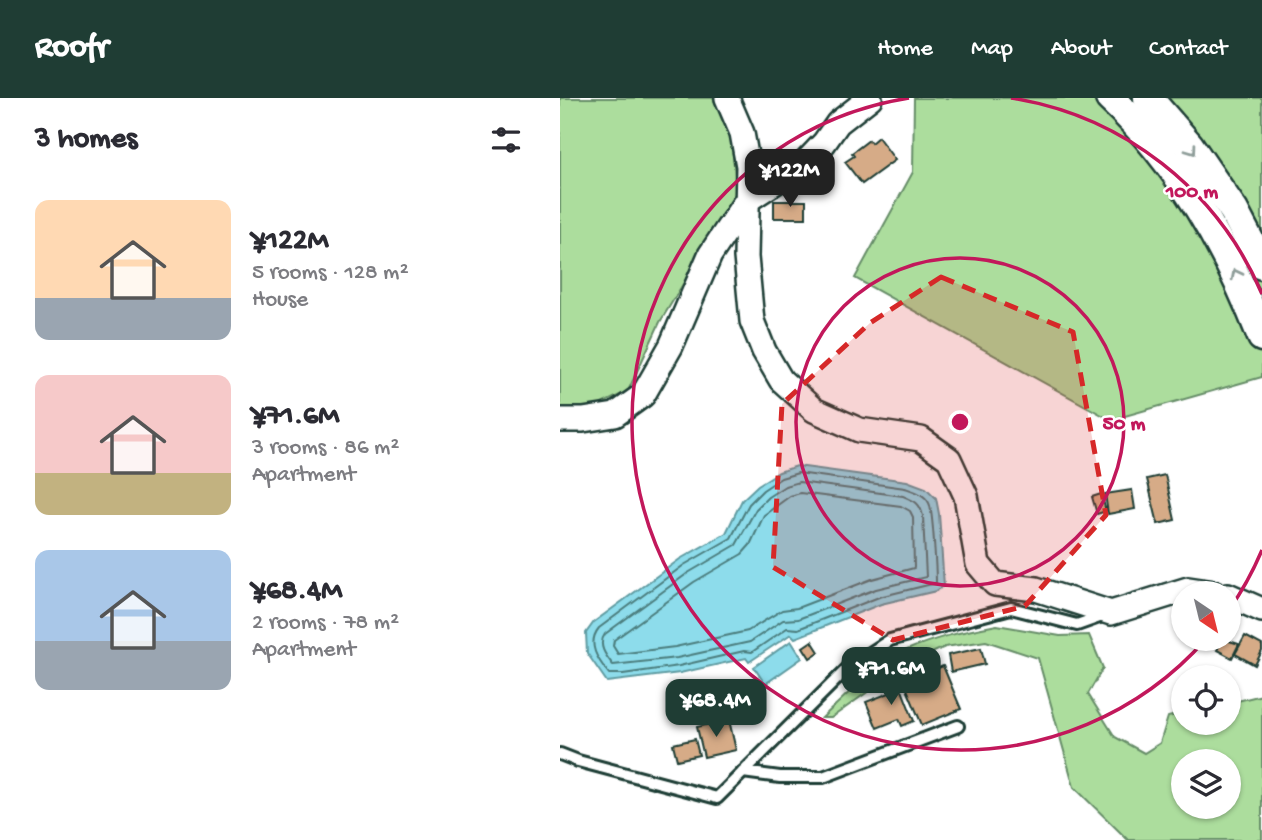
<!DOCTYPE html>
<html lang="en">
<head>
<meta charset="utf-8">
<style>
	body { margin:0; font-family:"Gochi Hand",sans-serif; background:#f2f2f3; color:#2b2b33; height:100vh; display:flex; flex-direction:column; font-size:26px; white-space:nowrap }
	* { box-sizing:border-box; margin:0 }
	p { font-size:23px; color:#7c7c81 }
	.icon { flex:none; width:38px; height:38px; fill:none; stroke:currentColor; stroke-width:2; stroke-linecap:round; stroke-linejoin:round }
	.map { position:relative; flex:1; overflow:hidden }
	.side { display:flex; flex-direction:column; background:#fff; width:560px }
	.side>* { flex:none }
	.needle { width:46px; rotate:145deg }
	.buttons { position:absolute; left:611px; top:483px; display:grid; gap:14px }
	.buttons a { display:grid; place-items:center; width:70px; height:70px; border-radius:50%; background:#fff; box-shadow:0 2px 5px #0004; font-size:35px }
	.price { position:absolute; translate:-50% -60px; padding:0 16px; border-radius:14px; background:#1f3d34; color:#fff; font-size:23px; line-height:46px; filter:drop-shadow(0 2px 4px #0008) }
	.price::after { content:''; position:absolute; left:50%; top:42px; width:21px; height:16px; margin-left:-10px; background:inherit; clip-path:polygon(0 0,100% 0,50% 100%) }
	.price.on { background:#222; color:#fff }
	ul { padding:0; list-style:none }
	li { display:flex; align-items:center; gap:21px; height:175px; padding:0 35px }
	li span { display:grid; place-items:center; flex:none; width:196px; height:140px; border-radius:14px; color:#555 }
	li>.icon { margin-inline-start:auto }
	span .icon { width:84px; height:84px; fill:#fffc; stroke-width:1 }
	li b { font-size:30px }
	h2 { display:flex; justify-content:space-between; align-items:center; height:84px; padding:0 35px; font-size:30px }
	header { display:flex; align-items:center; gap:42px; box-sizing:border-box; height:98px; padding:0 35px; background:#1f3d34; color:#fff }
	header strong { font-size:33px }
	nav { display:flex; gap:38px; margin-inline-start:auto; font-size:24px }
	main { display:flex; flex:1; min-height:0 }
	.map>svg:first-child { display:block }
	.green { fill:#acdd9d; stroke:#668d68; stroke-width:2; fill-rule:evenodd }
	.water { fill:#8ddceb; stroke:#619ca2; stroke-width:2 }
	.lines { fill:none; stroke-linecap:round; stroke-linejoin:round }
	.shore { stroke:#4b7d7d; stroke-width:2 }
	.building { fill:#d6ab87; stroke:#1f3d34; stroke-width:2 }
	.service-casing { stroke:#1f3d34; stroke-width:16 }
	.minor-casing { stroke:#1f3d34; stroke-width:28 }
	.tertiary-casing { stroke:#1f3d34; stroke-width:33 }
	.service { stroke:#fff; stroke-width:10 }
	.minor { stroke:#fff; stroke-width:23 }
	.tertiary { stroke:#fff; stroke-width:28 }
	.oneway { stroke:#8f9e9a }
	.marked { fill:#d62828; fill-opacity:0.2; stroke:#d62828; stroke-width:5; stroke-dasharray:14 9; stroke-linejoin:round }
	.ring { fill:none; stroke:#c2185b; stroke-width:3.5 }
	.centre { fill:#c2185b; stroke:#fff; stroke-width:3.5 }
	.ring-label { font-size:21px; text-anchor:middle; font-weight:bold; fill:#c2185b; stroke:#fff; stroke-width:5; stroke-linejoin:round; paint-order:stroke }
</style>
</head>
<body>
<header>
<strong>Roofr</strong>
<nav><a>Home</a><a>Map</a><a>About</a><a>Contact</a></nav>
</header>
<main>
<section class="side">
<h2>3 homes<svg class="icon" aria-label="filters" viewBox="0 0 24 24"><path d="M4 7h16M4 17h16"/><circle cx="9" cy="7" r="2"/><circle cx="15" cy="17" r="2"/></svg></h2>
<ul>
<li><span style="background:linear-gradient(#ffd9b3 70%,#9aa5b1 0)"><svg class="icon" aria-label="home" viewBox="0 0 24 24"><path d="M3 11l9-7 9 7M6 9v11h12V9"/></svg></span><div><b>¥122M</b><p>5 rooms · 128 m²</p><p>House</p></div></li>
<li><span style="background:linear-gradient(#f6c9c9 70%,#c2b280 0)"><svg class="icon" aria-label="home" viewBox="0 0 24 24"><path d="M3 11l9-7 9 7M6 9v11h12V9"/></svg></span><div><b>¥71.6M</b><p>3 rooms · 86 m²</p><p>Apartment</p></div></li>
<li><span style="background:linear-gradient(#a9c7e8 65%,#9aa5b1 0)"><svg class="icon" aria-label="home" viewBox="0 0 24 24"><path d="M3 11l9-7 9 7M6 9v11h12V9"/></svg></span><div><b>¥68.4M</b><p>2 rooms · 78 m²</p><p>Apartment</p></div></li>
</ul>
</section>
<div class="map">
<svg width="702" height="742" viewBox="0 0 702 742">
	<rect width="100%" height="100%" fill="#fff"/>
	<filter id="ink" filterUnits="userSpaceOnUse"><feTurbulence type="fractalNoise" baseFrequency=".0143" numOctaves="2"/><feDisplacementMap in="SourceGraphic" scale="14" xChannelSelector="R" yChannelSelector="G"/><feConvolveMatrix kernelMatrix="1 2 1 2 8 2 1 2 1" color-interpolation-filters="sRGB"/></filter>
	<g filter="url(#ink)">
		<g class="green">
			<path d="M0,0H153L171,38L177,97L100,224L68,293L32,311H0Z"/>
			<path d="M354,0H702V279L551,322L295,180L353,74Z"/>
			<path d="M437,527L500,538L529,537L543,570L528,596L555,639L584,655L600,645L608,619L623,615V625H668L669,605L702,597V742H568L514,689L478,560L426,543L385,549L347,566L271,620H262C288,596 315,567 347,552C376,539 406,533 437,527ZM668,663V709H623V663Z"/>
		</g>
		<g class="water">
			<path d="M237,368L347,383L366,390L376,400L379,416L384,488L376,493L321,506L235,540L231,536L189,564L186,560L120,575L47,584L27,555L26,535L34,524L120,461L166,435L182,402L198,387L219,374Z"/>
			<path d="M231,543L242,560L205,586L194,569Z"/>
		</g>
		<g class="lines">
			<g class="shore">
				<path d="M238,375L345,390C354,393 365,396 369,405C373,412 376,475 376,485L319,499L238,531L227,530L192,554L184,553L119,568L63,576H49C38,562 26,546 39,530L124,467L171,440L189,406L203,392L221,380Z"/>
				<path d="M239,384L343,398C355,403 360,405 363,418L366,479L316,491L238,521L223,522L190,544L117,560L53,567C46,558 37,547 45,536L128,475L176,447L196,411L208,399L225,388Z"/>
				<path d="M240,395L341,408L350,413L353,419L354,470L312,481L237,510L222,512L188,533L115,549L58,556L53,548L54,542L134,484L182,456L190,447L204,417L230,398Z"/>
			</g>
		</g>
		<g class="building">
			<path d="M318,39L335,62L302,86L285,64L294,58L292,55L309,42L311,45Z"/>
			<rect x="214" y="103" width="32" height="17"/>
			<path d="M605,377L615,422L598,426L587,381Z"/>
			<path d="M572,392L575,411L548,416L545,396Z"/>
			<path d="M541,396L546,413L537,416L532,399Z"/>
			<path d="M685,538L702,547V553L695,567L675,556Z"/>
			<path d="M663,541L679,546L672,560L657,552Z"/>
			<path d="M252,543L259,554L250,560L243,549Z"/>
			<path d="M421,550L425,566L391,574L388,557Z"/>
			<path d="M383,568L401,611L362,627L344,584Z"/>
			<path d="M338,582L354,623L342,628L339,621L317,630L306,604L332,594L329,586Z"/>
			<path d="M169,622L176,652L144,659L137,629Z"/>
			<path d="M135,641L139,657L117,662L113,646Z"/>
		</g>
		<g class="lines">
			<defs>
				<g id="service">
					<path d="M0,656L18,663L157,700L289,569L330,542L451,510L517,527L545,517"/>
					<path d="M183,674L220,679H263L398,628"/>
				</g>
				<g id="minor">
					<path d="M167,0L182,35L188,68L186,159L192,223L204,253L221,282L254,312L299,332L361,341L389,361L406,398L418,466L435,486L476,491L551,515L628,491L655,495"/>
					<path d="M0,322H23L55,317L83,297L111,248L150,157L186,103L245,65L264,45L278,25L310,0"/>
					<path d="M668,497L702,512"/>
				</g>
				<g id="tertiary">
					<path d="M550,0C621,66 667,150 702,239"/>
					<path d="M588,0L629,47L674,113L702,167"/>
				</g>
			</defs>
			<use href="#service" class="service-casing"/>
			<use href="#minor" class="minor-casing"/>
			<use href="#tertiary" class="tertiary-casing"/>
			<use href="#service" class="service"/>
			<use href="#minor" class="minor"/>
			<use href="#tertiary" class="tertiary"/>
		</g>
		<defs><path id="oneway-chevron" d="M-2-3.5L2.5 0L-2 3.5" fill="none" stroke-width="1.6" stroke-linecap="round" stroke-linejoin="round" transform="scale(1.75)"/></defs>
		<g class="oneway">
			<use href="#oneway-chevron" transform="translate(632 52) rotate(54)"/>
			<use href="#oneway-chevron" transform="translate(676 176) rotate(-117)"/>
		</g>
	</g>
	<path class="marked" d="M381,179L513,234L546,417L465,508L333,542L213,469L222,306L310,225Z"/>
	<g class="ring">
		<circle cx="400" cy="324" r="164"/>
		<path d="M702 452A328 328 0 0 1 669 512M646 541A328 328 0 1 1 349 0M451 0A328 328 0 0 1 702 196"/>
	</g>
	<circle cx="400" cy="324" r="10" class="centre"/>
	<g class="ring-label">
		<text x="632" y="99">100 m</text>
		<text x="564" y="331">50 m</text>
	</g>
</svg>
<div class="buttons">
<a><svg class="needle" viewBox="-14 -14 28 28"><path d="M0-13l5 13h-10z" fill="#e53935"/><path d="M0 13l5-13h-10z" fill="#7c7c81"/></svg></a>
<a><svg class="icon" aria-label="locate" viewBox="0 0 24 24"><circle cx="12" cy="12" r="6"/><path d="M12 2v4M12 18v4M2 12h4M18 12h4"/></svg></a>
<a><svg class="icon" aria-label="layers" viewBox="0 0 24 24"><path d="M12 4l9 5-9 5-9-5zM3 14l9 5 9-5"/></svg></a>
</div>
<b class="price on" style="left:230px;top:111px">¥122M</b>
<b class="price" style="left:331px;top:609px">¥71.6M</b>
<b class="price" style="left:156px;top:641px">¥68.4M</b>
</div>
</main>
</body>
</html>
